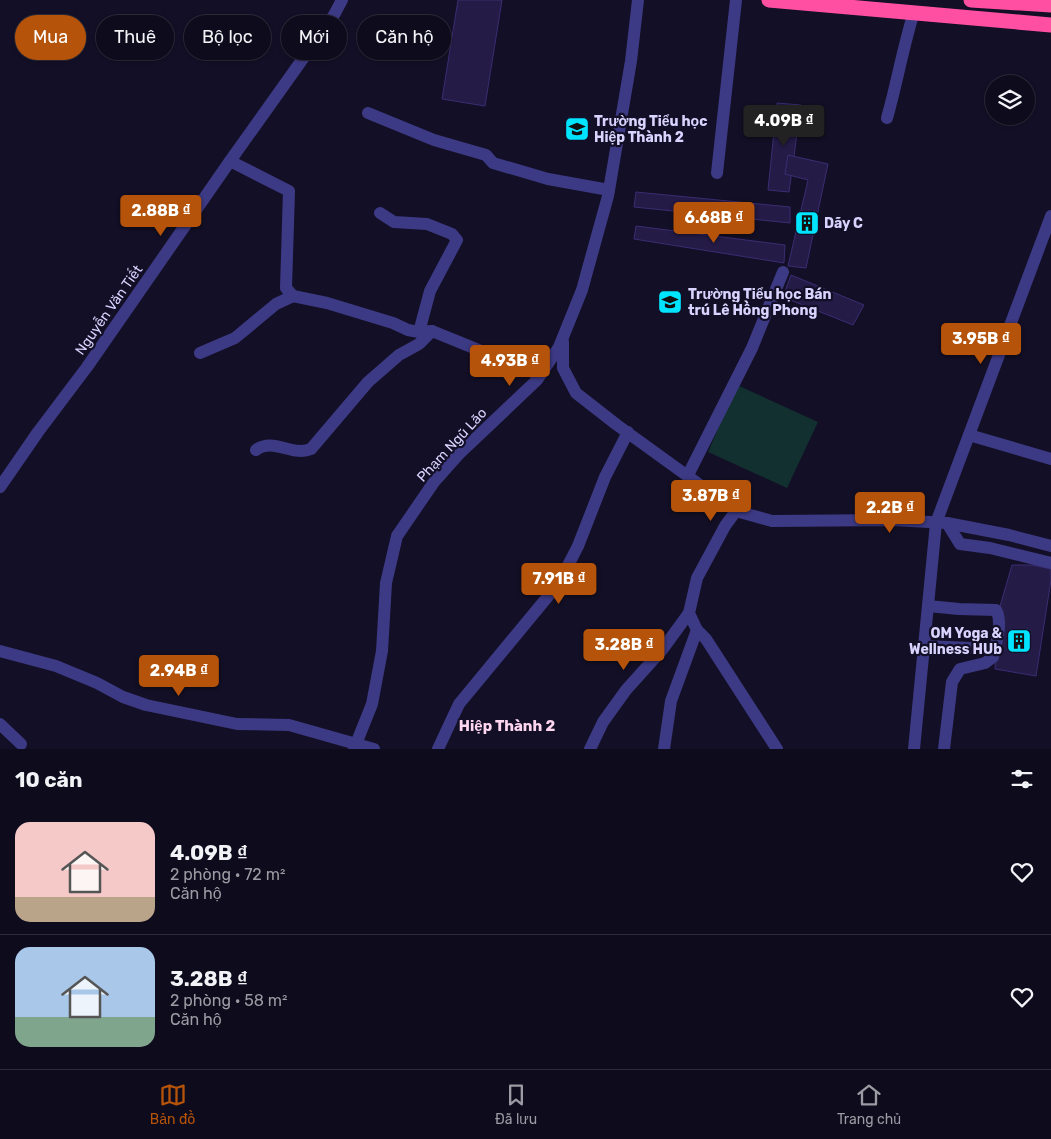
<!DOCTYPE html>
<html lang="vi">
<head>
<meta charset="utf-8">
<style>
	body { margin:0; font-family:Rubik,sans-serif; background:#1c1929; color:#f1f3f6; height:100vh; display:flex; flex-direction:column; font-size:19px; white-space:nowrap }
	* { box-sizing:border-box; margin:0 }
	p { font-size:16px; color:#9b9ba3 }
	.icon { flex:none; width:28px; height:28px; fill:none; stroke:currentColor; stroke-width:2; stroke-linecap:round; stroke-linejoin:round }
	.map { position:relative; height:749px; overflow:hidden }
	.side { display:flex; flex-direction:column; background:#0e0b1c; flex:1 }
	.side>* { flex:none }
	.hud { position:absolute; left:15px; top:15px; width:500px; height:45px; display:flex; gap:10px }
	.controls { position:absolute; left:985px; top:75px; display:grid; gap:10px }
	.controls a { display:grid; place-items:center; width:50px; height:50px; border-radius:50%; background:#0e0b1c; box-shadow:0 1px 4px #0004,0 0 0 1px #2e2b3b; font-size:25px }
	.price { position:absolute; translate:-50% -42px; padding:0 11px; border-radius:5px; background:#b45309; color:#fff; font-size:16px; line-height:32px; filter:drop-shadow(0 1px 2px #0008) }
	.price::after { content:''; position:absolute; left:50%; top:30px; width:15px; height:11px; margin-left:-8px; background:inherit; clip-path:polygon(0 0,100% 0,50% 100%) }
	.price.selected { background:#222; color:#fff }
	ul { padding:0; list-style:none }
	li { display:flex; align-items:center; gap:15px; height:125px; padding:0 15px }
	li+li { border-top:1px solid #2e2b3b }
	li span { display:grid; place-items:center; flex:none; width:140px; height:100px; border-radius:15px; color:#555 }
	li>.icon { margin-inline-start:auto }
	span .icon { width:60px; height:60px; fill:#fffc; stroke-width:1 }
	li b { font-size:21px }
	h2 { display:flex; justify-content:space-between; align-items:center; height:60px; padding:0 15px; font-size:21px }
	.tag { padding:0 18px; border-radius:22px; background:#0e0b1c; box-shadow:0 1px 4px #0004,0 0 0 1px #2e2b3b; font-size:18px; line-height:45px }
	.tag.selected { background:#b45309; color:#fff }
	.dock { display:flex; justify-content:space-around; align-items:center; height:70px; border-top:1px solid #2e2b3b; background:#0e0b1c; font-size:14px; color:#9b9ba3 }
	.dock a { display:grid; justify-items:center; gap:2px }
	.dock .selected { color:#b45309 }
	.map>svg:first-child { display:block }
	.green { fill:#12302f }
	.building { fill:#241b47; stroke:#3b2d73 }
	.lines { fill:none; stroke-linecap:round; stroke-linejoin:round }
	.minor { stroke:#3d3a85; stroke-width:12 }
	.highway { stroke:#ff4fa3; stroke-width:15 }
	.labels { text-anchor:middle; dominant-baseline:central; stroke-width:4.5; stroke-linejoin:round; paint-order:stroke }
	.poi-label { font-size:14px; font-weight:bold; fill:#d9d4ff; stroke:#130f26; text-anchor:start }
	.street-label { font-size:14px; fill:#d9d4ff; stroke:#130f26 }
	.neighbourhood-label { font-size:15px; font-weight:bold; fill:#ffd6f0; stroke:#130f26 }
</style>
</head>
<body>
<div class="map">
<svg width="1051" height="749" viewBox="0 0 1051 749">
	<rect width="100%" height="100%" fill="#130f26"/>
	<path class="green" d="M737,385L818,422L787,488L708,452Z"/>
	<g class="building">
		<path d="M458,0H502L485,106L442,99Z"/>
		<path d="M777,103L801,105L789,192L768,190Z"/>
		<path d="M788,155L828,164L806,268L788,266L808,180L785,174Z"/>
		<path d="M636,192L790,207V223L634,207Z"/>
		<path d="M636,226L785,245L784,263L634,239Z"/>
		<path d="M791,275L864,305L853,325L783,297Z"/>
		<path d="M1012,565H1032L1051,569V580L1036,676L995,669L998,613Z"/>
	</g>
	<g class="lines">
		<g class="minor">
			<path d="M368,113L434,140L486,155L493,163L548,179L609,190"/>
			<path d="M887,118C897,83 903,47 914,12"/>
			<path d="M230,161L289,191L286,288L293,296L327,303L393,323L408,330L419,332"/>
			<path d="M717,173L736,0"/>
			<path d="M380,213L394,222L427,224L452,234L457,240L430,291L419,332L432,331L540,375"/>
			<path d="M563,342V368L576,393L617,425L736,511L725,526L697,578L689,613L697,630L706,639L777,749"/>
			<path d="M200,353L235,338L276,304L293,296"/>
			<path d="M969,435L1051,459"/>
			<path d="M256,450C273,437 293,457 311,449L368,382L399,355L419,344L432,331"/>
			<path d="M688,475L752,348L783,272"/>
			<path d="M0,487L38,432L87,367L230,161L334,15L342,0"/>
			<path d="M736,511L772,521L893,520L947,523L1009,535L1051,546"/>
			<path d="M947,523L960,544L990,548L1051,563"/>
			<path d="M928,606L959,609L996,610C1003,622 996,644 993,657L985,663L960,669L952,682L944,749"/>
			<path d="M924,646L995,649"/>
			<path d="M0,651L56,666L97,683L123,697L146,705L237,724L289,725L374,749"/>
			<path d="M0,724L21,744"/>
			<path d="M354,749L372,704L382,651L386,583L397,536L434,482L459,454L537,380L559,347L582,290L608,196L631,61L638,0"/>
			<path d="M438,749L459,704L559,583L578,546L605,477L628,432"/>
			<path d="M590,749L603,722L626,690L662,650L689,613"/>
			<path d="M664,749L671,701L697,630"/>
			<path d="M914,749L936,523L1051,216"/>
		</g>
		<g class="highway">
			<path d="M769,0L1051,25"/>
			<path d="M971,0L1051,5"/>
		</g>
	</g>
	<defs>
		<symbol id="school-square" viewBox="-11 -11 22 22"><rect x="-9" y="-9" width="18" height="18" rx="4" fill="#00e5ff" stroke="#130f26"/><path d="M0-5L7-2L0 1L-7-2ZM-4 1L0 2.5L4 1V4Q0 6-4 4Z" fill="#111"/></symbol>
		<symbol id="building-square" viewBox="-11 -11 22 22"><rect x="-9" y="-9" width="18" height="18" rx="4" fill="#00e5ff" stroke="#130f26"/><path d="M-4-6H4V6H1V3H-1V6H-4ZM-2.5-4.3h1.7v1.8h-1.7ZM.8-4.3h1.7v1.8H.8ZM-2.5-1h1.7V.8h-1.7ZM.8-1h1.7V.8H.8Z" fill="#111"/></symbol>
	</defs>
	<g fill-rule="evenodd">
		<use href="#school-square" x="563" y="115" width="28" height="28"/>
		<use href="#building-square" x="793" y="209" width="28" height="28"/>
		<use href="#school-square" x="656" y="288" width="28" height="28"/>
		<use href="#building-square" x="1005" y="627" width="28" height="28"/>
	</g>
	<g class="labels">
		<g class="poi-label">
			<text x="594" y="121">Trường Tiểu học<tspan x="594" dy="16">Hiệp Thành 2</tspan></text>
			<text x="824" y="223">Dãy C</text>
			<text x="688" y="294">Trường Tiểu học Bán<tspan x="688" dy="16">trú Lê Hồng Phong</tspan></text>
			<text x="1002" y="633" text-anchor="end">OM Yoga &amp;<tspan x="1002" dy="16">Wellness HUb</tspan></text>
		</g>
		<g class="street-label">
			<text transform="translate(109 310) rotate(-55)">Nguyễn Văn Tiết</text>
			<text transform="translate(452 445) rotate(-47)">Phạm Ngũ Lão</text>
		</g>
		<g class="neighbourhood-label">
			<text x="507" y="726">Hiệp Thành 2</text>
		</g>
	</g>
</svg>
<div class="controls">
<a><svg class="icon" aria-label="layers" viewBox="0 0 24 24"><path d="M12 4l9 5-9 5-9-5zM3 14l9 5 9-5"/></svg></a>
</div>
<b class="price selected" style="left:784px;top:147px">4.09B ₫</b>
<b class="price" style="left:161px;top:237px">2.88B ₫</b>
<b class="price" style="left:714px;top:244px">6.68B ₫</b>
<b class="price" style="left:981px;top:365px">3.95B ₫</b>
<b class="price" style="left:510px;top:387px">4.93B ₫</b>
<b class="price" style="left:711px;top:522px">3.87B ₫</b>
<b class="price" style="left:890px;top:534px">2.2B ₫</b>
<b class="price" style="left:559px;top:605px">7.91B ₫</b>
<b class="price" style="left:624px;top:671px">3.28B ₫</b>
<b class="price" style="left:179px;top:697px">2.94B ₫</b>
<div class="hud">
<a class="tag selected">Mua</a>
<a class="tag">Thuê</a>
<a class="tag">Bộ lọc</a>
<a class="tag">Mới</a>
<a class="tag">Căn hộ</a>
</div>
</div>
<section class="side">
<h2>10 căn<svg class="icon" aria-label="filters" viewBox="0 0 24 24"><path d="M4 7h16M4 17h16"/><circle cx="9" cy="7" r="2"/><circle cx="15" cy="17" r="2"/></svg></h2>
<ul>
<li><span style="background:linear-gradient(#f6c9c9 75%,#b9a48a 0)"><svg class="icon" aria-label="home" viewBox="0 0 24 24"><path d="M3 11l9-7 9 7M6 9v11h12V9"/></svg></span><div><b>4.09B ₫</b><p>2 phòng · 72 m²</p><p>Căn hộ</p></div><svg class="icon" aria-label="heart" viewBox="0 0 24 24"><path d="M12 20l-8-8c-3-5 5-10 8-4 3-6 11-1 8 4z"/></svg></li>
<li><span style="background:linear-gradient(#a9c7e8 70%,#7fa58c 0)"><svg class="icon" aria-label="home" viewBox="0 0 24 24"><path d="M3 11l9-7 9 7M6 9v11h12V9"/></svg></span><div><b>3.28B ₫</b><p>2 phòng · 58 m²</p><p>Căn hộ</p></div><svg class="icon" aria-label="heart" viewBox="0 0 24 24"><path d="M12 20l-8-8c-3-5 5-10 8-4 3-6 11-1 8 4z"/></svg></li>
</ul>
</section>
<nav class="dock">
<a class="selected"><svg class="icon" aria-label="map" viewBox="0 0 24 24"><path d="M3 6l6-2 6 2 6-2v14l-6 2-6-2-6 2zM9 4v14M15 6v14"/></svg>Bản đồ</a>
<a><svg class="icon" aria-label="saved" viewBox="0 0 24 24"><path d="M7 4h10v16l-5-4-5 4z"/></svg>Đã lưu</a>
<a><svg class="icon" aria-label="home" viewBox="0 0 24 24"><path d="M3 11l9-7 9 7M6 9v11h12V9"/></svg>Trang chủ</a>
</nav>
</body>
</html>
